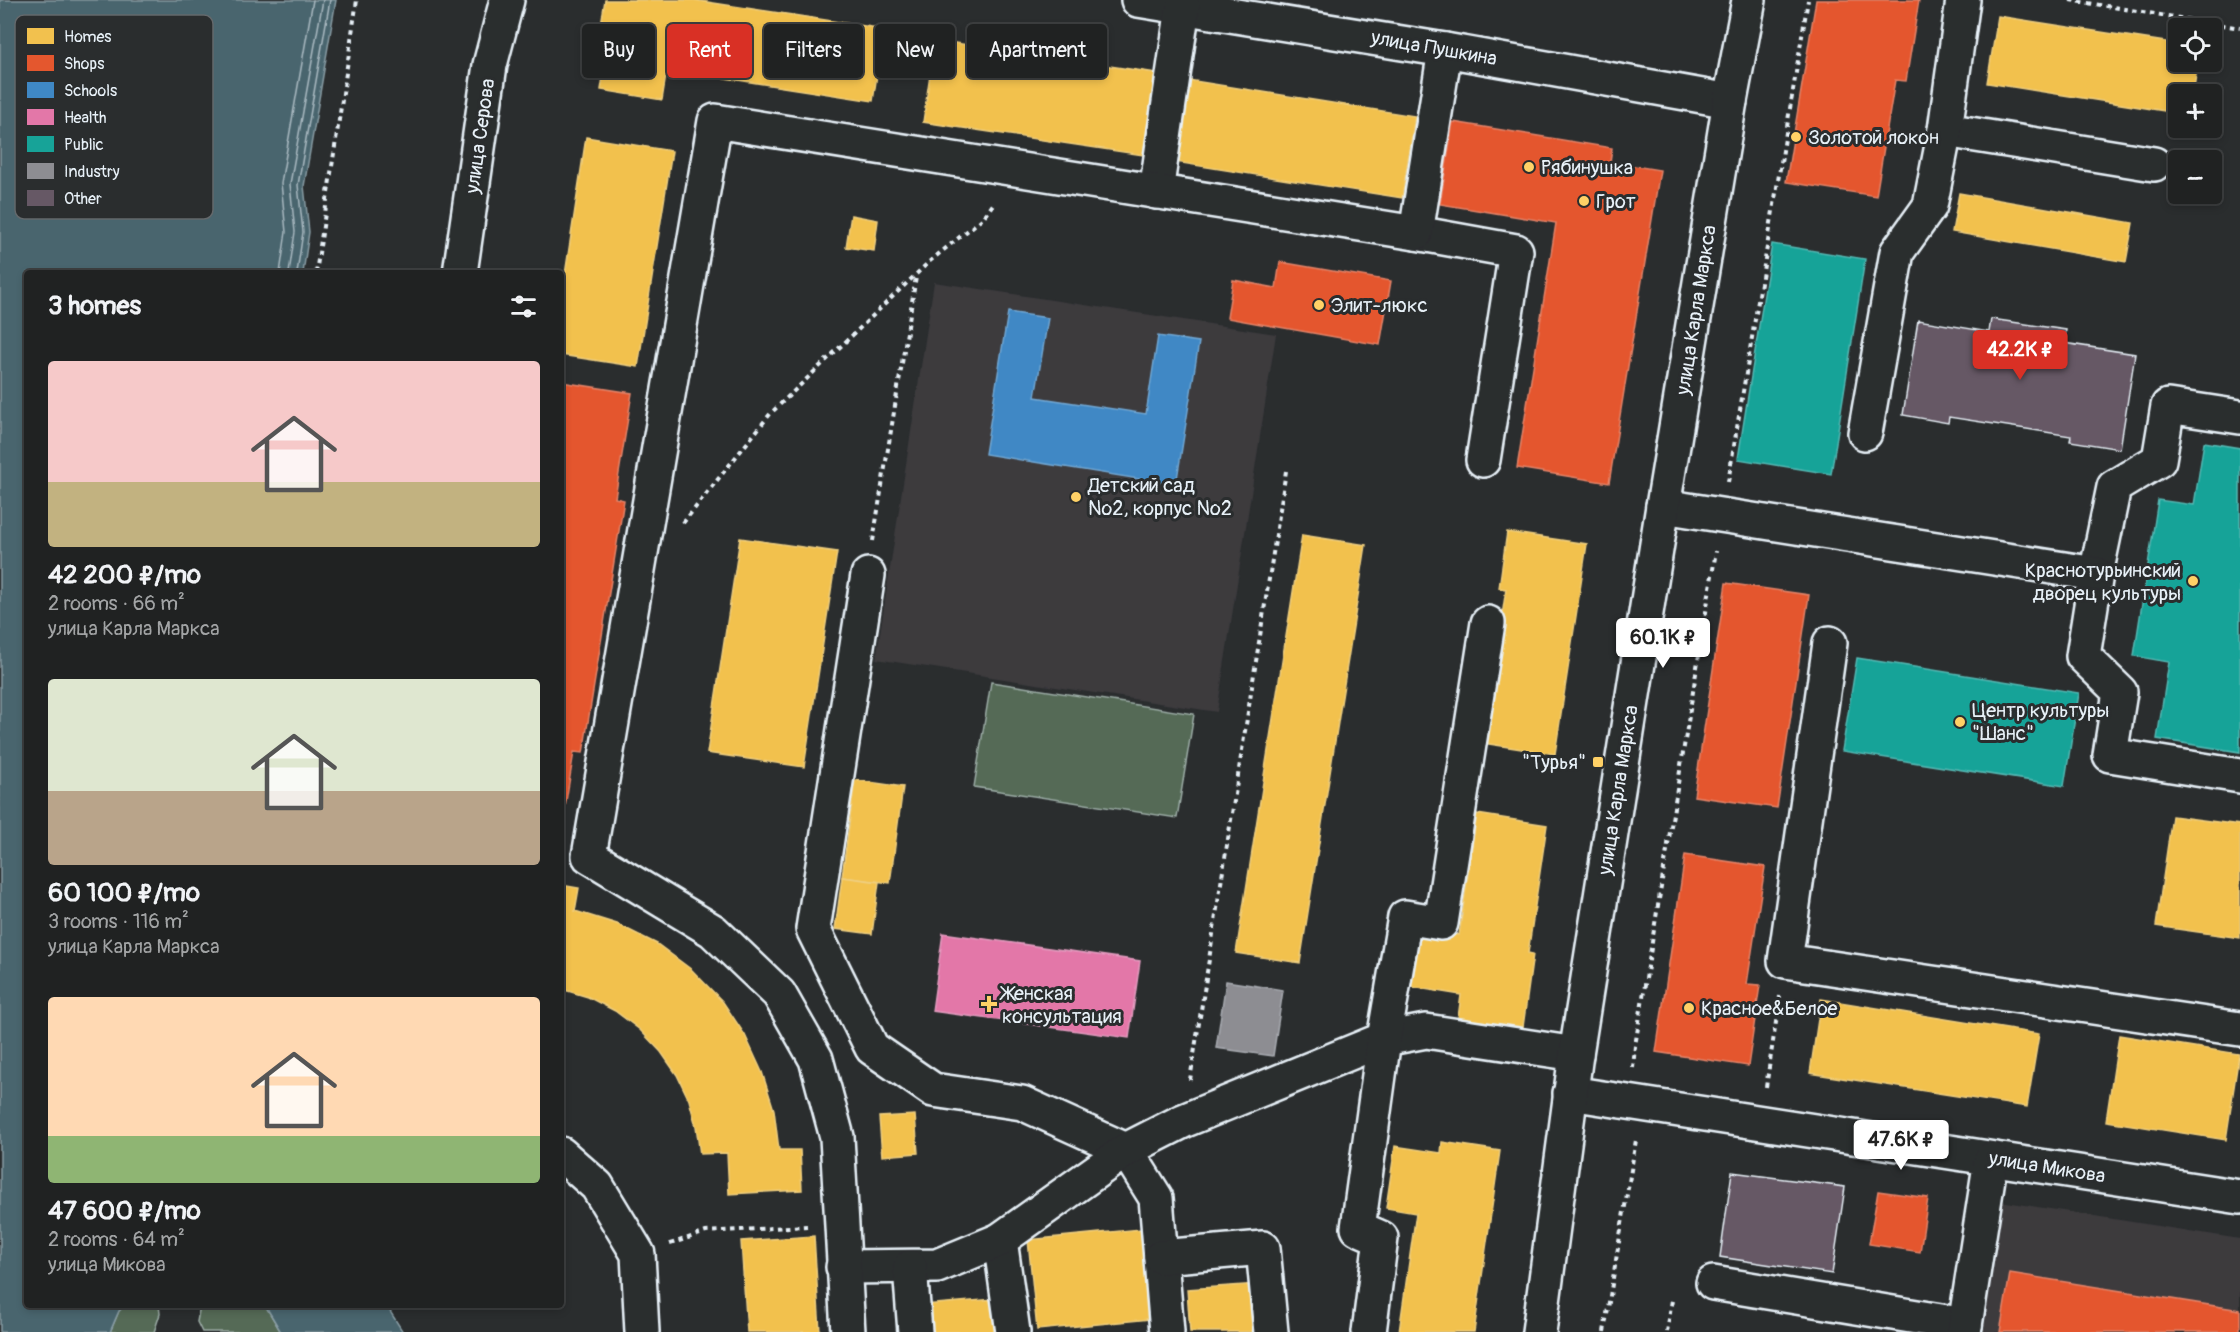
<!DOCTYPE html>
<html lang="en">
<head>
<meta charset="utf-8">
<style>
	body { margin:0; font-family:Pangolin,sans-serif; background:#282a2a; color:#f1f3f6; height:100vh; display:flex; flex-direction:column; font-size:22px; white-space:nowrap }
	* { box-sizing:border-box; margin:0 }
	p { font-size:20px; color:#a2a4a5 }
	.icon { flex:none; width:33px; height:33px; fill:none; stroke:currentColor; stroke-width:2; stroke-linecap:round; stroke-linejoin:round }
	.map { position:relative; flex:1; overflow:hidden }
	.panel { position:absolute; left:24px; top:270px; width:540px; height:1038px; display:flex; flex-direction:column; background:#202222; border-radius:6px; box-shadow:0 3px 9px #0003,0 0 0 2px #3d3f40 }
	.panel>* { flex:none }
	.hud { position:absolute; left:582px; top:24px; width:570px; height:54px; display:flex; gap:12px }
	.controls { position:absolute; left:2168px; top:18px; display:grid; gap:12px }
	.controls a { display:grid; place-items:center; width:54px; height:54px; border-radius:6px; background:#202222; box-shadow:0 3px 9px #0003,0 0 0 2px #3d3f40; font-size:30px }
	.price { position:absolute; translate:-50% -51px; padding:0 14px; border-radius:6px; background:#fff; color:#222; font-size:20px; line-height:39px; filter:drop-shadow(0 2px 3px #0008) }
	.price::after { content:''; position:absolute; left:50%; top:36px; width:18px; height:14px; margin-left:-9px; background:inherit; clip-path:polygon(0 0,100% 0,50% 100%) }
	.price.on { background:#d93025; color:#fff }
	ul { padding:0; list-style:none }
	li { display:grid; align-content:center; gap:12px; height:318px; padding:0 24px }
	li span { display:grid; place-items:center; height:186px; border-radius:6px; color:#555 }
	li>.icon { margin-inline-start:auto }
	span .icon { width:108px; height:108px; fill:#fffc; stroke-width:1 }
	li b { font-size:26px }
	h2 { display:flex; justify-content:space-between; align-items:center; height:72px; padding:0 24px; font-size:26px }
	.tag { padding:0 21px; border-radius:6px; background:#202222; box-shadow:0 3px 9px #0003,0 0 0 2px #3d3f40; font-size:21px; line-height:54px }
	.tag.on { background:#d93025; color:#fff }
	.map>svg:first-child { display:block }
	.built { fill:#3c3a3e }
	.green { fill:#556b57; stroke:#9eaea8; stroke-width:1.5 }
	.water { fill:#4a656e; stroke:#899da5; stroke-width:1.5 }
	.homes { fill:#f2c14e; stroke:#efcf81; stroke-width:1.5 }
	.shops { fill:#e4572e; stroke:#e5856b; stroke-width:1.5 }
	.schools { fill:#3f88c5; stroke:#72a8d4; stroke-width:1.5 }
	.health { fill:#e377a8; stroke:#e49cc0; stroke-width:1.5 }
	.public { fill:#17a398; stroke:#56bab5; stroke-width:1.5 }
	.industry { fill:#8d8d92; stroke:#a8abb1; stroke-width:1.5 }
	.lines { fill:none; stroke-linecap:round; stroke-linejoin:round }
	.shore { stroke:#a9b9c1; stroke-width:1.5 }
	.building { fill:#665865; stroke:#e8f1f8; stroke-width:1.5 }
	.minor-casing { stroke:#e8f1f8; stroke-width:38 }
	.major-casing { stroke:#e8f1f8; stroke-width:38 }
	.path { stroke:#e8f1f8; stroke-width:4; stroke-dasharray:4.5 4.5; stroke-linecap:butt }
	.minor { stroke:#2a2d2e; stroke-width:33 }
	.major { stroke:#2a2d2e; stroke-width:33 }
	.poi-dot { fill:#ffd166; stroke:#2a2d2e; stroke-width:2 }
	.labels { text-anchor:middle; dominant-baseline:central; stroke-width:6; stroke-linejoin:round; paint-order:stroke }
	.street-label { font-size:20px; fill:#e8f1f8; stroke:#2a2d2e }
	.poi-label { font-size:20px; fill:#e8f1f8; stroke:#2a2d2e; text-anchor:start }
	.key { fill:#2a2d2e; stroke:#63686b; stroke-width:1.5 }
	.key-label { font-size:16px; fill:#e8f1f8 }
</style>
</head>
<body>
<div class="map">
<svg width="2240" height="1332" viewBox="0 0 2240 1332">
	<rect width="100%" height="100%" fill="#2a2d2e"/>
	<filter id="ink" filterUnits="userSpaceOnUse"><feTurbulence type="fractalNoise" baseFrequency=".0167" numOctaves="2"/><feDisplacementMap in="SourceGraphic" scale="12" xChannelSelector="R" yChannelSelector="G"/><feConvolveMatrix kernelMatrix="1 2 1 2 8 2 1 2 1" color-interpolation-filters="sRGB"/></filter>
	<g filter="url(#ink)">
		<g class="built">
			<path d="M934,282L1276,334L1217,712L876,659Z"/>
			<path d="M2000,1201L2240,1239V1332H1979Z"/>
		</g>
		<g class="green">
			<path d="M991,682L1194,714L1177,818L974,787Z"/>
			<path d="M125,1305H159L160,1314L154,1332H110L119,1311Z"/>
			<path d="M200,1305H265L281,1332H202L197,1322Z"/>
		</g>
		<g class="water">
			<path d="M0,0H336L304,186L309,232L303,273H27V1305H125L119,1311L110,1332H0Z"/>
			<path d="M265,1305H386L403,1332H281Z"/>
		</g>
		<g class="homes">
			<path d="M605,0H694L884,29L873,101L667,69L662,100L601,90L608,45L598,43Z"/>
			<path d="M1998,16L2178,44V62H2198L2193,94H2178V113L1987,83Z"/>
			<path d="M935,40L1156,73L1143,155L923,122Z"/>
			<path d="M1188,80L1415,116L1402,198L1175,162Z"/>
			<path d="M586,137L672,151L638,367L561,355V301Z"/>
			<path d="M1959,193L2133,223L2126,262L1952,232Z"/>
			<path d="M851,215L878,220L874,251L846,247Z"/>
			<path d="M1507,532L1587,544L1555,754L1483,743L1506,589L1499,588Z"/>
			<path d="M1302,535L1366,545L1300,963L1236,953Z"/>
			<path d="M740,538L837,552L804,767L707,753Z"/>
			<path d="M855,780L903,787L890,883L842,877Z"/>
			<path d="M1477,814L1547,825L1528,953L1533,954L1523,1027L1458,1018L1461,995L1411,987L1420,929L1459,935Z"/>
			<path d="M2172,816L2240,825V938L2156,926Z"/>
			<path d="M842,877L879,882L872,934L835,929Z"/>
			<path d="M561,885L579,888L575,911L617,924L657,944L692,970L723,1002L745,1035L762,1072L774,1110L779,1150H800L802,1190L729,1194L727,1153L700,1154L696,1126L689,1100L677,1075L661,1052L640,1030L615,1011L588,997L561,989L564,960L561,959Z"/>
			<path d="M1821,999L2039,1034L2027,1107L1810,1073Z"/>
			<path d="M2119,1035L2239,1054L2226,1140L2106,1121Z"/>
			<path d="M915,1115L918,1153L882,1156L879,1117Z"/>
			<path d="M1442,1142L1500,1151L1474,1332H1399L1416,1213L1386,1208L1395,1146L1441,1153Z"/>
			<path d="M1141,1229L1150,1319L1037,1330L1028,1240Z"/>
			<path d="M814,1236L820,1332H747L741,1241Z"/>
			<path d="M1259,1284L1262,1332H1190L1187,1289Z"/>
			<path d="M995,1299L998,1332H926L924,1305Z"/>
		</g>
		<g class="shops">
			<path d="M1816,0H1919L1906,81L1895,80L1876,196L1786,182Z"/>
			<path d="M1453,122L1612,148L1610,162L1660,170L1609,483L1517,468L1556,223L1440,204Z"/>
			<path d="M1280,262L1391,281L1380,345L1227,318L1233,280L1276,288Z"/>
			<path d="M561,382L632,393L615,498L624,500L583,753L574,752L561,832Z"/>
			<path d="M1726,583L1809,595L1777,808L1694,796Z"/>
			<path d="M1685,855L1765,867L1747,984L1760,985L1748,1066L1656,1052Z"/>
			<path d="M1878,1191L1928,1198L1920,1252L1869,1244Z"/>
			<path d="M2010,1273L2240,1310V1332H2000Z"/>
		</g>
		<path class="schools" d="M1008,312L1048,318L1035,397L1146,414L1158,336L1199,342L1176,485L985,454Z"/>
		<path class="health" d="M943,933L1140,961L1129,1038L932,1011Z"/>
		<g class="public">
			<path d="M1772,244L1865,259L1831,474L1738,459Z"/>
			<path d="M2204,442L2240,448V752L2157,739L2169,662L2134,656L2158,500L2194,505Z"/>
			<path d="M1857,658L2079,693L2064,786L1842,751Z"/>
		</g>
		<path class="industry" d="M1226,981L1283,990L1273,1056L1216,1048Z"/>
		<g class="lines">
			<g class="shore">
				<path d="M280,273L286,232L281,183L313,0"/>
				<path d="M289,273L295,232L290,184L323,0"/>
				<path d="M297,273L303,232L298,185L330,0"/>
			</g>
		</g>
		<g class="building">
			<path d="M1991,319L2066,330L2064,343L2135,354L2120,449L2070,441L2071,436L1949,417L1948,423L1903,415L1918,320L1989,332Z"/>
			<path d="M1732,1172L1845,1187L1832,1274L1720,1257Z"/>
		</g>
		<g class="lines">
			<defs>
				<g id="minor">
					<path d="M1138,0L1445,50L1730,101"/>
					<path d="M1945,130L2154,164"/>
					<path d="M1156,192L1183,7"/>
					<path d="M1416,233L1516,251L1483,460"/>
					<path d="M460,273L490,65L507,0"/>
					<path d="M2240,417L2168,406L2159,460L2114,487L2096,574L2083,656L2120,692L2110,755L2240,776"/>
					<path d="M1865,433L1897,252L1930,206L1945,130L1963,0"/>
					<path d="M1663,506L2096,574"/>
					<path d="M868,575L813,929L872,1048L933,1090L1022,1103L1126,1150L1156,1198L1167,1332"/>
					<path d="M1830,643L1785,961L2240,1029"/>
					<path d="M1570,1093L2240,1197"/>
					<path d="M561,1154L597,1186L638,1254L642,1332"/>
					<path d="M1000,1240L1013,1332"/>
					<path d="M1161,1257L1263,1248L1271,1332"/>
					<path d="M843,1267L937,1266L1000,1240L1126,1150L1183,1121L1384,1039L1426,1031L1576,1054"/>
					<path d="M910,1267L915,1332"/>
					<path d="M1713,1283L1965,1325"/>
					<path d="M848,1332L837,1137L816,1059L779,994L713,931L589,856L715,121L1416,233L1445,50"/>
					<path d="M1369,1332L1381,1238L1358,1228L1384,1039L1405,917L1441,923L1488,623"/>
					<path d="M1964,1332L1991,1159"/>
				</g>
				<path id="major" d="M1539,1332L1576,1054L1663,506L1730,101L1749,0"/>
			</defs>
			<use href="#minor" class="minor-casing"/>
			<use href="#major" class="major-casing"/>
			<g class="path">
				<path d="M2070,0L2240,28"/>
				<path d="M316,273L357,0"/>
				<path d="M1728,482L1808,0"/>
				<path d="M683,523L771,413L930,261L982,219L994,203"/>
				<path d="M873,541L916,277"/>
				<path d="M1633,1068L1635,1046L1716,551"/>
				<path d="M1190,1080L1286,471"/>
				<path d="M1766,1087L1780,996"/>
				<path d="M670,1244L706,1232L807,1226"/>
				<path d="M1604,1332L1636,1140"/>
				<path d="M1667,1332L1672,1300"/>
			</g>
			<use href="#minor" class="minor"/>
			<use href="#major" class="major"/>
		</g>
	</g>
	<g class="poi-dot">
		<circle cx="1796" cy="137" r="6"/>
		<circle cx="1529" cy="167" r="6"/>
		<circle cx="1584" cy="201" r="6"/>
		<circle cx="1319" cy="305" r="6"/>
		<circle cx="1076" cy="497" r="6"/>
		<circle cx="2193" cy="581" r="6"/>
		<circle cx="1960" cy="722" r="6"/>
		<rect x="1592" y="756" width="12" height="12" rx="3"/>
		<path d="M986 995h6v6h6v6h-6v6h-6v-6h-6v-6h6z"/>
		<circle cx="1689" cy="1008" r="6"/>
	</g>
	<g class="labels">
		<g class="street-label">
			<text transform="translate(1434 48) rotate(10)">улица Пушкина</text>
			<text transform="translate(480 136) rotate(-82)">улица Серова</text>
			<text transform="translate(1696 310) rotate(-81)">улица Карла Маркса</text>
			<text transform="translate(1618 790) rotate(-81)">улица Карла Маркса</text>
			<text transform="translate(2047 1167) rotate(9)">улица Микова</text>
		</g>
		<g class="poi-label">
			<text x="1808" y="137">Золотой локон</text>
			<text x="1541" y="167">Рябинушка</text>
			<text x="1596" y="201">Грот</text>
			<text x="1331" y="305">Элит-люкс</text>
			<text x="1088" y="485">Детский сад<tspan x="1088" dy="23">№2, корпус №2</tspan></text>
			<text x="2181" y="570" text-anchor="end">Краснотурьинский<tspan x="2181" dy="23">дворец культуры</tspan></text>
			<text x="1972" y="710">Центр культуры<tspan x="1972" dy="23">"Шанс"</tspan></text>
			<text x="1586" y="762" text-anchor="end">"Турья"</text>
			<text x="1002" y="993">Женская<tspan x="1002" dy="23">консультация</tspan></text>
			<text x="1701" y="1008">Красное&amp;Белое</text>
		</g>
	</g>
	<rect x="15" y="15" width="198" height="204" rx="9" class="key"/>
	<rect x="27" y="28" width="27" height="16" fill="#f2c14e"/>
	<rect x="27" y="55" width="27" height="16" fill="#e4572e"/>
	<rect x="27" y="82" width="27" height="16" fill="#3f88c5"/>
	<rect x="27" y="109" width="27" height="16" fill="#e377a8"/>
	<rect x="27" y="136" width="27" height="16" fill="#17a398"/>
	<rect x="27" y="163" width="27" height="16" fill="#8d8d92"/>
	<rect x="27" y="190" width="27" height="16" fill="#665865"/>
	<g class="key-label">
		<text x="64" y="42">Homes</text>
		<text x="64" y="69">Shops</text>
		<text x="64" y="96">Schools</text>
		<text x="64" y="123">Health</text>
		<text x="64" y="150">Public</text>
		<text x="64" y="177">Industry</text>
		<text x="64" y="204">Other</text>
	</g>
</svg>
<div class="controls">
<a><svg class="icon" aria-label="locate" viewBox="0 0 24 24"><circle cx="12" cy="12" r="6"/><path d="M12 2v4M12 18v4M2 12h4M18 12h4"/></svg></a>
<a>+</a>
<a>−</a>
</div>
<b class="price on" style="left:2020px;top:381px">42.2K ₽</b>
<b class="price" style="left:1663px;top:669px">60.1K ₽</b>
<b class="price" style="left:1901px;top:1171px">47.6K ₽</b>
<div class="hud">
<a class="tag">Buy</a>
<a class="tag on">Rent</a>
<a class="tag">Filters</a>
<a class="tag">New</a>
<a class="tag">Apartment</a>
</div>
<section class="panel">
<h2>3 homes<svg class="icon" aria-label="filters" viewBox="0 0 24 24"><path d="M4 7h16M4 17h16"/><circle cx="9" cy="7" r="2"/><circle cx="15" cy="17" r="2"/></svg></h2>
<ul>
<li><span style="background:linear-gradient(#f6c9c9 65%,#c2b280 0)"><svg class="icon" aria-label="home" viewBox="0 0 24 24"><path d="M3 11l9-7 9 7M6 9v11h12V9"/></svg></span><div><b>42 200 ₽/mo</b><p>2 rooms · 66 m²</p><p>улица Карла Маркса</p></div></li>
<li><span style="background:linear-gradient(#dfe7d0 60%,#b9a48a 0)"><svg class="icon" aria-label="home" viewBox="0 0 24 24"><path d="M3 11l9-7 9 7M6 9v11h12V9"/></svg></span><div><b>60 100 ₽/mo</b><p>3 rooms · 116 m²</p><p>улица Карла Маркса</p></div></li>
<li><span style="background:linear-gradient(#ffd9b3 75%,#8fb573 0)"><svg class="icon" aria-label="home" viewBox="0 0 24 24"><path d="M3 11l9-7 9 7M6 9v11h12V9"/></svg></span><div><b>47 600 ₽/mo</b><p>2 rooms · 64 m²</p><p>улица Микова</p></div></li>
</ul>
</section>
</div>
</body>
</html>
